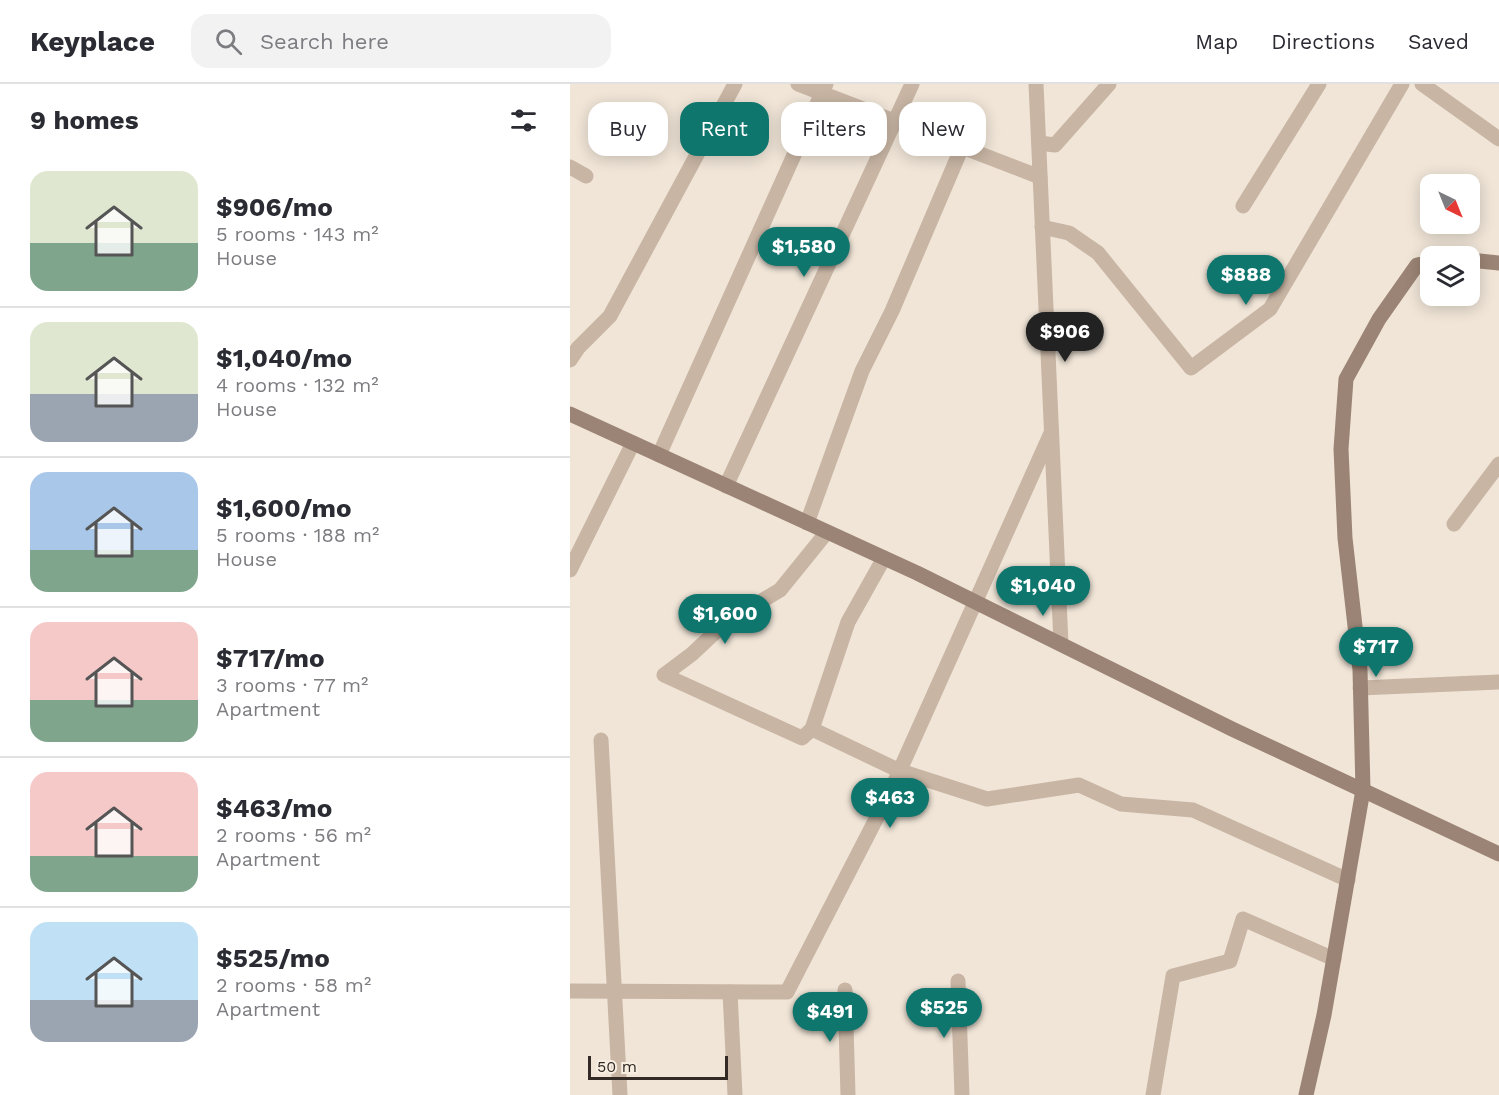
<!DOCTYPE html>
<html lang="en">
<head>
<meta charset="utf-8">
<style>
	body { margin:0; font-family:"Work Sans",sans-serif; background:#f2f2f3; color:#2b2b33; height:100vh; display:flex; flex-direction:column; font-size:22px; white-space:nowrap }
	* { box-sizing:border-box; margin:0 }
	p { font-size:20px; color:#7c7c81 }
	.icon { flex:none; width:33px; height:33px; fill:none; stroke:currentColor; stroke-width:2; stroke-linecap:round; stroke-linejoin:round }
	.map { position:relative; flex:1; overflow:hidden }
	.panel { display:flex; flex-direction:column; background:#fff; width:570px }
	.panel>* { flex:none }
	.guide { position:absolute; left:18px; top:18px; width:570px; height:54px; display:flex; gap:12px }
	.needle { width:39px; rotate:137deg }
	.tools { position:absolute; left:850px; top:90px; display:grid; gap:12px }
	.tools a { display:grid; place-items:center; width:60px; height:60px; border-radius:12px; background:#fff; box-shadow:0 3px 15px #0003; font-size:30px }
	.scale { position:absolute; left:18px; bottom:15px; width:140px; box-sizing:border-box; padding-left:6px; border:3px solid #332a25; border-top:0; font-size:16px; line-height:21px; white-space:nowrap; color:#332a25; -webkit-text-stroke:4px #f8efe3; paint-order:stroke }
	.price { position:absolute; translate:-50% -51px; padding:0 14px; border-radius:21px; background:#0f766e; color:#fff; font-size:20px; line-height:39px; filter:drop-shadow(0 2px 3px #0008) }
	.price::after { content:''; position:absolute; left:50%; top:36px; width:18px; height:14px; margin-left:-9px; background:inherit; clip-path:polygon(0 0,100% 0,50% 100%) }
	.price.on { background:#222; color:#fff }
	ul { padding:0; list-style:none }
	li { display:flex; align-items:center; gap:18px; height:150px; padding:0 30px }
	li+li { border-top:2px solid #e1e1e2 }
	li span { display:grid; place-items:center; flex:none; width:168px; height:120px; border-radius:18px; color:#555 }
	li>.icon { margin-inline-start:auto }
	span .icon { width:72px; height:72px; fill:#fffc; stroke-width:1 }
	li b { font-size:26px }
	h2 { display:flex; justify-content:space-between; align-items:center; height:72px; padding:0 30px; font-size:26px }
	.tag { padding:0 21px; border-radius:18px; background:#fff; box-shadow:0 3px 15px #0003; font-size:21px; line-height:54px }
	.tag.on { background:#0f766e; color:#fff }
	header { display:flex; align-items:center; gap:36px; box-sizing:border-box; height:84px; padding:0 30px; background:#fff; border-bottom:2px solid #e1e1e2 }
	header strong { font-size:28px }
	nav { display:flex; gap:33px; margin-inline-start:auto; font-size:21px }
	.search { width:420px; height:54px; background:#f2f2f3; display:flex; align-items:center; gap:15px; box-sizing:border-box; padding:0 21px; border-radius:18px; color:#7c7c81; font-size:22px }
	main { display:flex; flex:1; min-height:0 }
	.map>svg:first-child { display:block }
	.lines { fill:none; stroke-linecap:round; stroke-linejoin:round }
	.street { stroke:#c8b5a4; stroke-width:15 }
	.secondary { stroke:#9b8475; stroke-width:15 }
</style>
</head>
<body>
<header>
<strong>Keyplace</strong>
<div class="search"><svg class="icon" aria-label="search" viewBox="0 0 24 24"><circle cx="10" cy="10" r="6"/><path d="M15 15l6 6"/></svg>Search here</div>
<nav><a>Map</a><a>Directions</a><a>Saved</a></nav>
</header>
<main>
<section class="panel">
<h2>9 homes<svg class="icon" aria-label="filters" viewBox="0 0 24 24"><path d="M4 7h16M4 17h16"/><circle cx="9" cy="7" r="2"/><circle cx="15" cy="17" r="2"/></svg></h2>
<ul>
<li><span style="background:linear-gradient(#dfe7d0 60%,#7fa58c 0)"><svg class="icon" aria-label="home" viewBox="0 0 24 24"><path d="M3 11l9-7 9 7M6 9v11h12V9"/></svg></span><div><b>$906/mo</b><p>5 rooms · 143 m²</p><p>House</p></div></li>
<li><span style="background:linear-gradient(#dfe7d0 60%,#9aa5b1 0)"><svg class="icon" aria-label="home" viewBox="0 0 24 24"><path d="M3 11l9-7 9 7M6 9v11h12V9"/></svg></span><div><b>$1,040/mo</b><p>4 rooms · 132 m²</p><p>House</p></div></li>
<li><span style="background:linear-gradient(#a9c7e8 65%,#7fa58c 0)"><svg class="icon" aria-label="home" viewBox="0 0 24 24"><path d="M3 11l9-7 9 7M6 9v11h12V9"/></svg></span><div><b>$1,600/mo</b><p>5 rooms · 188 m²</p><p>House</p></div></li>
<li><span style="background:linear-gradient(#f6c9c9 65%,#7fa58c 0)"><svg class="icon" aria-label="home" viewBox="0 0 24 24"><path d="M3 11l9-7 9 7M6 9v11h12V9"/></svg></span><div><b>$717/mo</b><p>3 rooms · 77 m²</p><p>Apartment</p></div></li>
<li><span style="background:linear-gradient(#f6c9c9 70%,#7fa58c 0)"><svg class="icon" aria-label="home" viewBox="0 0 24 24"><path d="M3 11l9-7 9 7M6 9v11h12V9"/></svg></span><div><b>$463/mo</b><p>2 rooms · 56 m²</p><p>Apartment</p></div></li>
<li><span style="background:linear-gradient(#bfe0f5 65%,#9aa5b1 0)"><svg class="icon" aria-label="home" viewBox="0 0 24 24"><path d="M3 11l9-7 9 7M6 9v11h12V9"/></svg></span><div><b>$525/mo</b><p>2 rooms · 58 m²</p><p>Apartment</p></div></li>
</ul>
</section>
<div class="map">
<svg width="929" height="1011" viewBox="0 0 929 1011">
	<rect width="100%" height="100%" fill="#f0e5d7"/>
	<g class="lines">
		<g class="street">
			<path d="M228,0L470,93"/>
			<path d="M466,0L491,560"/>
			<path d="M852,0L929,55"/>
			<path d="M469,59L485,61L539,0"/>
			<path d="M0,83L16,92"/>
			<path d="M673,122L749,0"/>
			<path d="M472,143L499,149L528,169L621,284L700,225L832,0"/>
			<path d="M0,276L8,264L40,232L165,0"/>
			<path d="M89,371L256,0"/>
			<path d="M156,402L342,0"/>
			<path d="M237,439L292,287L322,227L392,63"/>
			<path d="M884,440L929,380"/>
			<path d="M314,474L278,538L242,645L330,687L417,715L509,701L551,720L623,726L778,796"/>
			<path d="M0,486L63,359"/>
			<path d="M790,604L929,598"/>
			<path d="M242,645L232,654L94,591L122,570L156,538L210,506L257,448"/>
			<path d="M31,656L50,1011"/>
			<path d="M388,897L392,1011"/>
			<path d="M275,906L278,1011"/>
			<path d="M0,907L217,908L321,706L481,349"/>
			<path d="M160,908L165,1011"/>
			<path d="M583,1011L603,892L660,877L673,835L764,875"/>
		</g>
		<g class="secondary">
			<path d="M900,176L929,179"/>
			<path d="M0,330L347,489L662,645L929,770"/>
			<path d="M736,1011L754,931L793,706L790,586L775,454L771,365L776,295L809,235L847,181L861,178"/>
		</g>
	</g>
</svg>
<div class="tools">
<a><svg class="needle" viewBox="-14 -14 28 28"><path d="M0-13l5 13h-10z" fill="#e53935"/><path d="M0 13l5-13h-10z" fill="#7c7c81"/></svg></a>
<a><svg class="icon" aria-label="layers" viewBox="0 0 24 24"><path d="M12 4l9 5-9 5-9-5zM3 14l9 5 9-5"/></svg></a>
</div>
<div class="scale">50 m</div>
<b class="price" style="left:234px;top:194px">$1,580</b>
<b class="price" style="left:676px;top:222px">$888</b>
<b class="price on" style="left:495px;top:279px">$906</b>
<b class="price" style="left:473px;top:533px">$1,040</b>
<b class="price" style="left:155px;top:561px">$1,600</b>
<b class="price" style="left:806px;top:594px">$717</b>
<b class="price" style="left:320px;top:745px">$463</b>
<b class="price" style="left:374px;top:955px">$525</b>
<b class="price" style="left:260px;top:959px">$491</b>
<div class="guide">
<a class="tag">Buy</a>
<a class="tag on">Rent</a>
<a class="tag">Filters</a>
<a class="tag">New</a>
</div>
</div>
</main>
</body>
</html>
